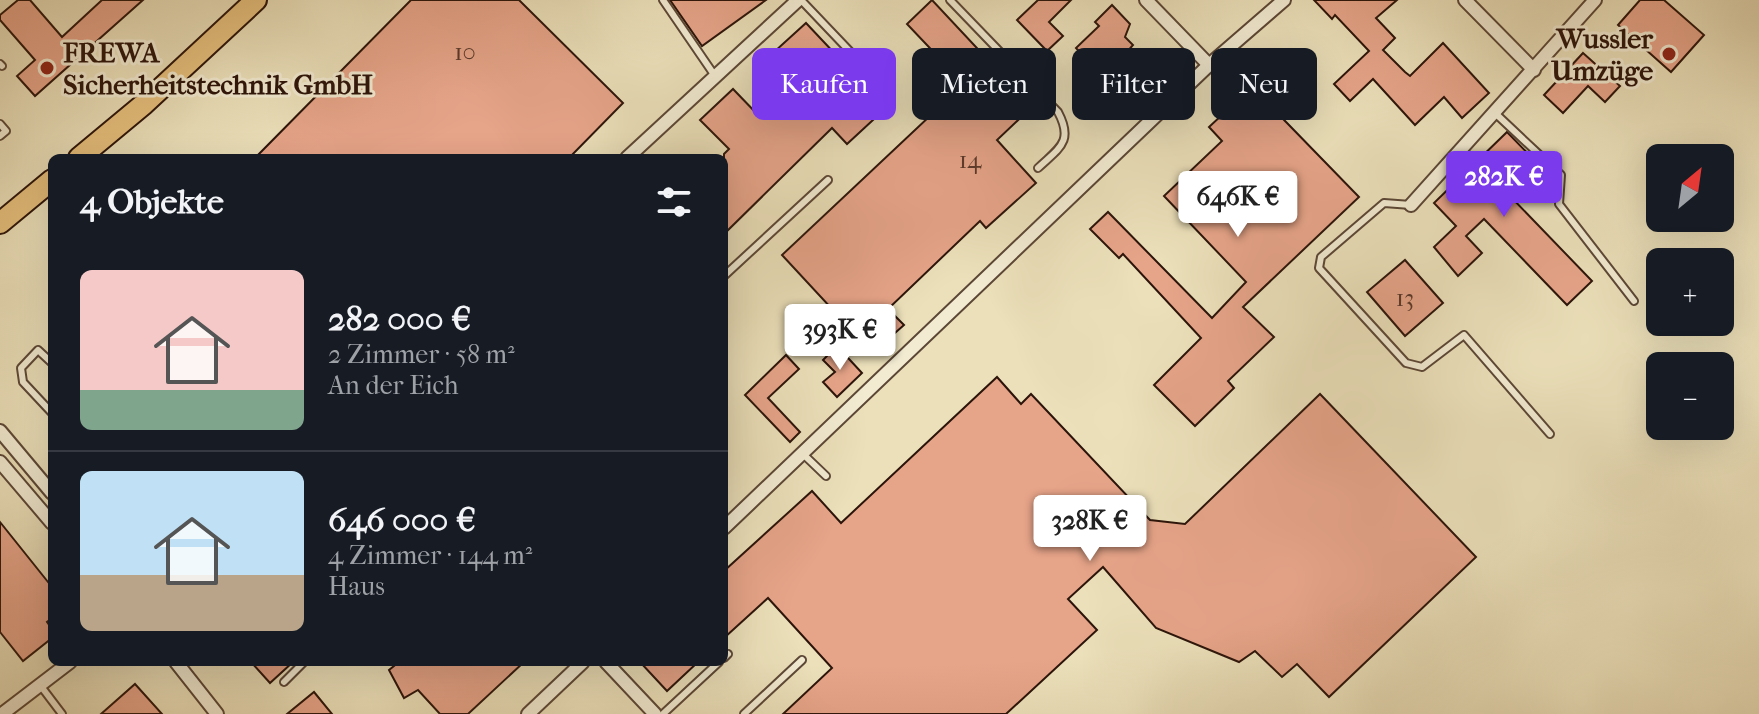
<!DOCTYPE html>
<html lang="de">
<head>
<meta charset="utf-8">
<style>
	body { margin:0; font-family:"IM FELL French Canon",serif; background:#242831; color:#f1f3f6; height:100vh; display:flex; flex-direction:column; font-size:30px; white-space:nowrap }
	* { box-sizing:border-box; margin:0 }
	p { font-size:26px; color:#9ea1a6 }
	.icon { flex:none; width:44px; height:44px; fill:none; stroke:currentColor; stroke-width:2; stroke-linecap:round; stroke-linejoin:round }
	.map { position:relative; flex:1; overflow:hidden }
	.drawer { position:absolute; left:48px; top:154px; width:680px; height:512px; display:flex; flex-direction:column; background:#171b24; border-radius:12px; box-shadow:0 8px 32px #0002 }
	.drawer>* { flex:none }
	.hud { position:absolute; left:752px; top:48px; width:760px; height:72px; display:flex; gap:16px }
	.needle { width:52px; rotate:29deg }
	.controls { position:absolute; left:1646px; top:144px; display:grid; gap:16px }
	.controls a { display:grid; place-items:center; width:88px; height:88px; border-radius:12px; background:#171b24; box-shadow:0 8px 32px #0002; font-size:40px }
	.price { position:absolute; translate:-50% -68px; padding:0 18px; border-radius:8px; background:#fff; color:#222; font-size:26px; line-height:52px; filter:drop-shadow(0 2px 4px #0008) }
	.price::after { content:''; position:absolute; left:50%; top:48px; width:24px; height:18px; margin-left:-12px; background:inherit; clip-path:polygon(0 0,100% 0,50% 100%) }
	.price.on { background:#7c3aed; color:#fff }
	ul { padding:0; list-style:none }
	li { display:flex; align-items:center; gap:24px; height:200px; padding:0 32px }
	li+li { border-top:2px solid #363941 }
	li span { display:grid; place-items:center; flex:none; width:224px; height:160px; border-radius:12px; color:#555 }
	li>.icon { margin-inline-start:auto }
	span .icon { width:96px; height:96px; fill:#fffc; stroke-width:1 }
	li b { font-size:34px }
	h2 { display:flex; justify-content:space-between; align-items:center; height:96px; padding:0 32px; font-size:34px }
	.tag { padding:0 28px; border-radius:12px; background:#171b24; box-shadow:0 8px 32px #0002; font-size:28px; line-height:72px }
	.tag.on { background:#7c3aed; color:#fff }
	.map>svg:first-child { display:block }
	.building { fill:#e6a489; stroke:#2c140a; stroke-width:2 }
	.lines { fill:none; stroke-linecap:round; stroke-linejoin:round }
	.lane-casing { stroke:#5c4736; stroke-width:10 }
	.street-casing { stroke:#5c4736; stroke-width:16 }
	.primary-casing { stroke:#2c140a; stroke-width:24 }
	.lane { stroke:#f2ebd2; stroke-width:6 }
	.street { stroke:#f2ebd2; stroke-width:12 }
	.primary { stroke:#e6c07d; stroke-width:20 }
	.poi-dot { fill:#8f2418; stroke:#f2ebd2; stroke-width:3 }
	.labels { text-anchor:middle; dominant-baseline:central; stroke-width:6; stroke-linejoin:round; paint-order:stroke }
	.number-label { font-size:24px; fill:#5a382a }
	.poi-label { font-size:28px; font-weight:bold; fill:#2c140a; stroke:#f2ebd2; text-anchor:end }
</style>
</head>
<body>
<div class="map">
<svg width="1759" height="714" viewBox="0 0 1759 714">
	<rect width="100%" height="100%" fill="#ebe0ba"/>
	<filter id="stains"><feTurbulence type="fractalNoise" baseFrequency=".0025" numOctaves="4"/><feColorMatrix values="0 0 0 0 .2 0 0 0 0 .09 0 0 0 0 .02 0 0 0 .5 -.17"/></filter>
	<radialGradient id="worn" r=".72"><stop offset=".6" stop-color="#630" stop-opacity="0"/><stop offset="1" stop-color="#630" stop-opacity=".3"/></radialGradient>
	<g class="building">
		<path d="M18,0H30L62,37L102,0H143L35,96L17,76L35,60L0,20V15Z"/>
		<path d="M411,0H519L623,103L569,158H255Z"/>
		<path d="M670,0H766L702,46Z"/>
		<path d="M932,0L1032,107L997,140L1036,183L986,228L980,221L888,309L904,325L877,349L860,334L857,336L782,255L964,84L907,24Z"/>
		<path d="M1038,0H1071L1049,22L1063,36L1047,51L1017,20Z"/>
		<path d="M1314,0H1397L1376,18L1395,38L1383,50L1405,72L1410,76L1443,43L1489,93L1462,118L1444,97L1415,125L1373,79L1350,101L1334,84L1369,51L1335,15L1332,19Z"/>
		<path d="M1640,0H1664L1704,35L1671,72L1618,25Z"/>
		<path d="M1112,5L1130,24L1125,37L1133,45L1126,53L1142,72L1134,79L1143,89L1132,99L1140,108L1128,107L1121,114L1095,93L1102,86L1096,80L1101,75L1076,48L1099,26L1095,22Z"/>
		<path d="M806,23L886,108L847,144L832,128L724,234V154L729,149L700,120L733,89L760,117L792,86L784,77L791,71L774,52Z"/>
		<path d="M1583,53L1620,86L1605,102L1588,86L1563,113L1544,95Z"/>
		<path d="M1252,87L1359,197L1243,307L1274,337L1228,381L1234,388L1195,426L1154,385L1201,338L1123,254L1119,258L1090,229L1108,212L1212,318L1246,282L1164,196L1222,141L1209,127Z"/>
		<path d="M1507,132L1540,166L1509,195L1592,281L1567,305L1484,219L1466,236L1482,253L1458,276L1434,247L1456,226L1434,203Z"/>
		<path d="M1405,260L1443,303L1405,336L1367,292Z"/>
		<path d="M837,346L862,373L837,397L823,382L835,372L823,360Z"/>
		<path d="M786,355L799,369L768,398L800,432L790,442L745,395Z"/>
		<path d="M997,377L1021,404L1031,394L1150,520L1185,524L1320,394L1476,557L1329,697L1297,664L1282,677L1255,651L1239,662L1156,628L1103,567L1068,599L1097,630L1006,714H783L832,668L768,598L724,638V571L812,491L841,523Z"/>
		<path d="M0,522L52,587V618L47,622L52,629V638L23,661L0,632Z"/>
		<path d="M251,662H293L270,683Z"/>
		<path d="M399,662H524L468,714H440L418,690L404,698L389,670Z"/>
		<path d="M640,662H698L667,691Z"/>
		<path d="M135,684L162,714H101Z"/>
		<path d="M314,692L332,714H287Z"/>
	</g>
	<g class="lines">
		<defs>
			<g id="lane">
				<path d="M663,0L715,76"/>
				<path d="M801,0L861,63"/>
				<path d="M950,0L1058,112C1074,142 1059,148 1038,168"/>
				<path d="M0,64L2,66"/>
				<path d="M1495,113L1561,175L1559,204L1634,301"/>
				<path d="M0,124L6,131L0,136"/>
				<path d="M1411,205L1384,203L1321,257L1319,268L1406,363L1422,367L1464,335L1550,434"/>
				<path d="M724,276L828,180"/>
				<path d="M52,363L38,350L21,368L23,382L52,413"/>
				<path d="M802,453L826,476"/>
				<path d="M724,658L728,654"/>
				<path d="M284,682L304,662"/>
				<path d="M40,685L62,714"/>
				<path d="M663,714L719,662"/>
				<path d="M744,714L802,660"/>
			</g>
			<g id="street">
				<path d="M1146,0L1209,65"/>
				<path d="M1465,0L1534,70"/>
				<path d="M627,158L798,0"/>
				<path d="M1411,205L1595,0"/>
				<path d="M0,431L52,493"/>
				<path d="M0,462L52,523"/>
				<path d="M724,528L1209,65L1284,0"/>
				<path d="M176,662L217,714"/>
				<path d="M606,662L655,714"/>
				<path d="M2,714L70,662"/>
				<path d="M528,714L583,662"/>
			</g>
			<g id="primary">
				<path d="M79,158L144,104L256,0"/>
				<path d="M0,223L52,180"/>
			</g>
		</defs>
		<use href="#lane" class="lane-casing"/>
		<use href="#street" class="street-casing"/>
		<use href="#primary" class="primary-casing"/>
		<use href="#lane" class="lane"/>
		<use href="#street" class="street"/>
		<use href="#primary" class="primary"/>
	</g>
	<g class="poi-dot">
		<circle cx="1669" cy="54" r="8"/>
		<circle cx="47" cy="68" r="8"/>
	</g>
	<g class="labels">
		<g class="number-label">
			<text x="465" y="52">10</text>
			<text x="970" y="160">14</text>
			<text x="1405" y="298">13</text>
		</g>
		<g class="poi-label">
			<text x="1653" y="38">Wussler<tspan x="1653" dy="32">Umzüge</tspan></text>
			<text x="63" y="52" text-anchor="start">FREWA<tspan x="63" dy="32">Sicherheitstechnik GmbH</tspan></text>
		</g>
	</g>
	<rect width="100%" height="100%" filter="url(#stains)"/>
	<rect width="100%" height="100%" fill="url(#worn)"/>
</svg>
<div class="controls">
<a><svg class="needle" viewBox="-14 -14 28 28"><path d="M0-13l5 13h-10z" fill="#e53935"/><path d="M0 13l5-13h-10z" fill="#9ea1a6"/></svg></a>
<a>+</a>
<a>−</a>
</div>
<b class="price on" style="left:1504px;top:219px">282K €</b>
<b class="price" style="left:1238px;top:239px">646K €</b>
<b class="price" style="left:840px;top:372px">393K €</b>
<b class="price" style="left:1090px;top:563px">328K €</b>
<div class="hud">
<a class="tag on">Kaufen</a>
<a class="tag">Mieten</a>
<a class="tag">Filter</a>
<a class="tag">Neu</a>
</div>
<section class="drawer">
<h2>4 Objekte<svg class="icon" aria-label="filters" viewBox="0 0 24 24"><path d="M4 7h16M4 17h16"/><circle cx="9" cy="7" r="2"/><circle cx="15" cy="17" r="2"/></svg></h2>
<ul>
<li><span style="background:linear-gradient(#f6c9c9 75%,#7fa58c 0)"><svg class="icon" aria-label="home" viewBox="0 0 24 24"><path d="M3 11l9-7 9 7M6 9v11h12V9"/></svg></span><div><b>282 000 €</b><p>2 Zimmer · 58 m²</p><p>An der Eich</p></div></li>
<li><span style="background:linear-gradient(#bfe0f5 65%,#b9a48a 0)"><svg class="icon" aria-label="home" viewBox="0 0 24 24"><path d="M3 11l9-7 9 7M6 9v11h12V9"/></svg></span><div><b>646 000 €</b><p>4 Zimmer · 144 m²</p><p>Haus</p></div></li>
</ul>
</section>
</div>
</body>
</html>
